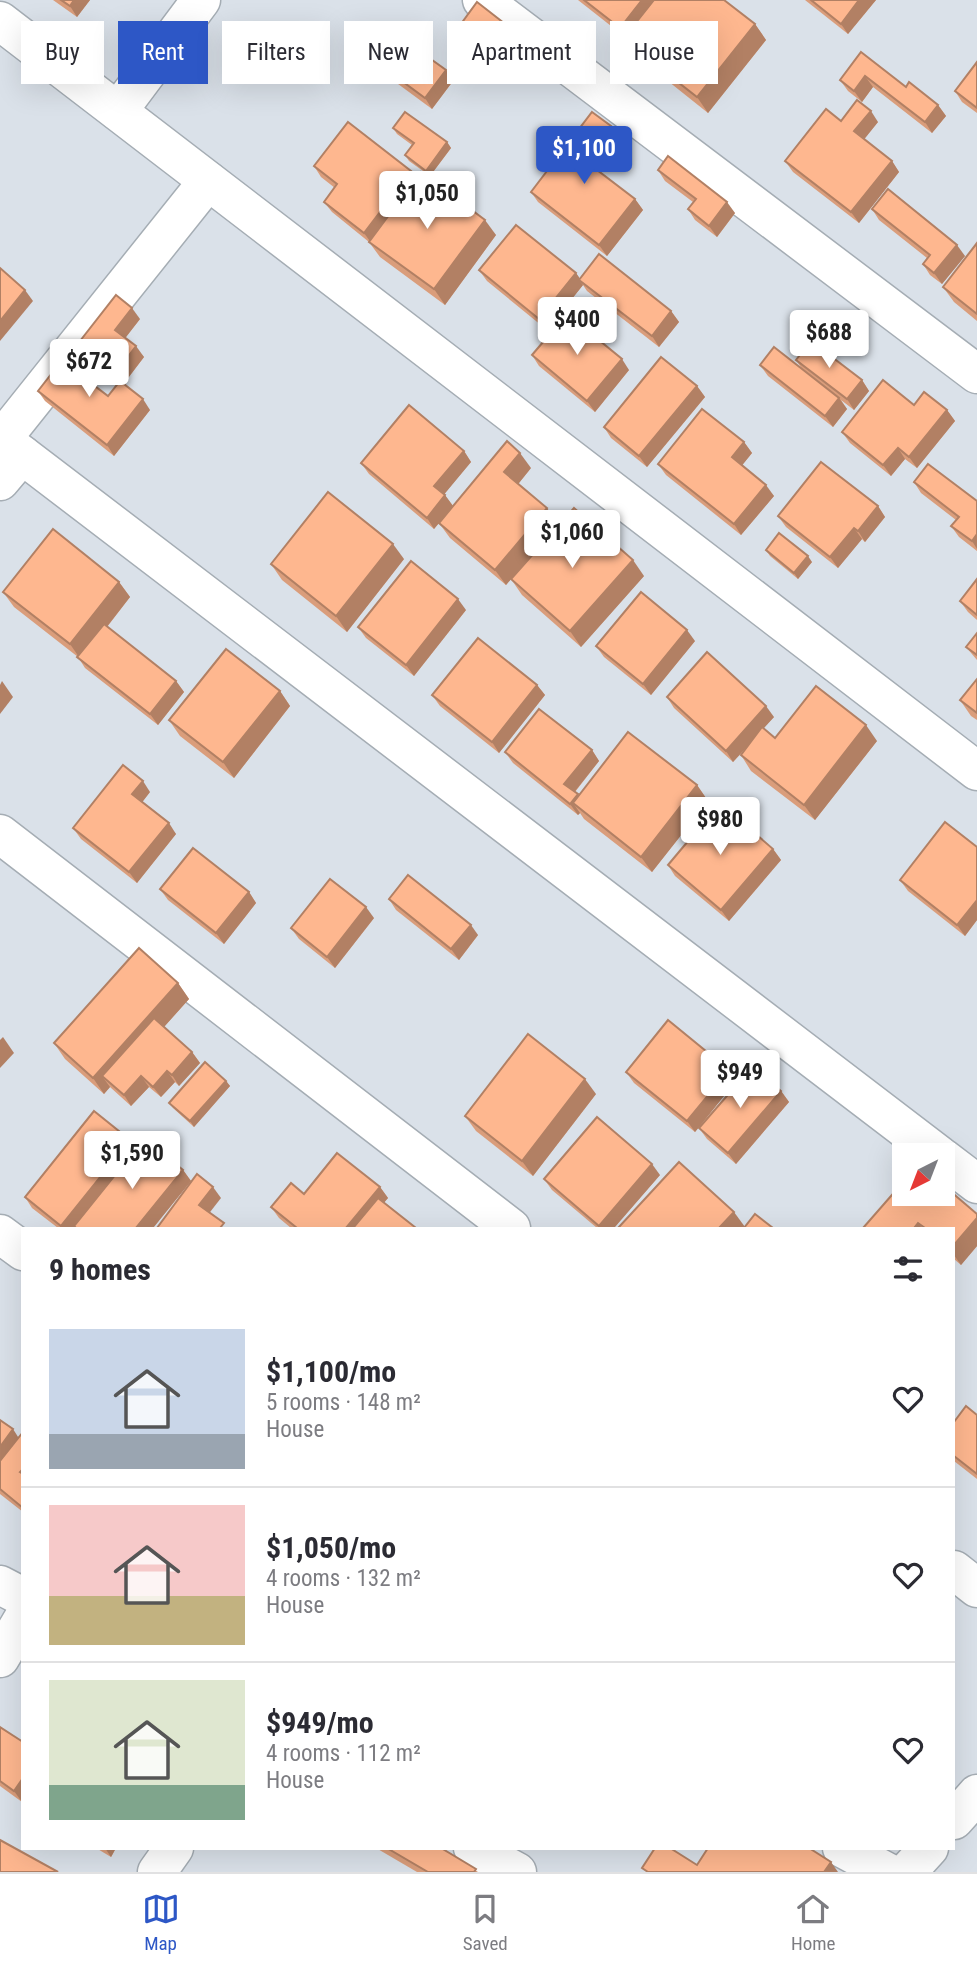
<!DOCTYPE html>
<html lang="en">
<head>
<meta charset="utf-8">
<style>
	body { margin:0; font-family:"Roboto Condensed",sans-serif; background:#f7f7f7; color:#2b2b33; height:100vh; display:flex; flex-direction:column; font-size:26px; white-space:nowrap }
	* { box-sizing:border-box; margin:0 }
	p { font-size:23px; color:#7c7c81 }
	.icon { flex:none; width:38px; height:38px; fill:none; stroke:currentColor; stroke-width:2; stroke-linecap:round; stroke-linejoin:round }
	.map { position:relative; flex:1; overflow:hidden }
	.details { position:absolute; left:21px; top:1227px; width:934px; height:623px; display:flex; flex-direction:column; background:#fff; border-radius:0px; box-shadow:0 7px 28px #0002 }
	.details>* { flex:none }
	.hud { position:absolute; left:21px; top:21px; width:936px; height:63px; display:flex; gap:14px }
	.needle { width:46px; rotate:222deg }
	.tools { position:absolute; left:892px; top:1143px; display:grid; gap:14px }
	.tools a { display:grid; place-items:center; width:63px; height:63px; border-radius:0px; background:#fff; box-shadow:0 7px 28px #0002; font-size:35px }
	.price { position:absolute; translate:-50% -60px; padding:0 16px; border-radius:7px; background:#fff; color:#222; font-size:23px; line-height:46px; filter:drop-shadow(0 2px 4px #0008) }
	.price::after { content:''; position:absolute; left:50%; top:42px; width:21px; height:16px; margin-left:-10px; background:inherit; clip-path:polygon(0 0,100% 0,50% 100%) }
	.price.active { background:#2d57c6; color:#fff }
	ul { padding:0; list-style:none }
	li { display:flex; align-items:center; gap:21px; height:175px; padding:0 28px }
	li+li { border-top:2px solid #e1e1e2 }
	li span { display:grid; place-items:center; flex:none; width:196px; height:140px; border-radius:0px; color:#555 }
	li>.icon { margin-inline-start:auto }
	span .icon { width:84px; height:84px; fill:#fffc; stroke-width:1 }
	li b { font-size:30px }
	h2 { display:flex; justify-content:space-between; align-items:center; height:84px; padding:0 28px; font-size:30px }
	.chip { padding:0 24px; border-radius:0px; background:#fff; box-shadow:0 7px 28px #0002; font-size:24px; line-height:63px }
	.chip.active { background:#2d57c6; color:#fff }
	.dock { display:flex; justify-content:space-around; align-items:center; height:98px; border-top:2px solid #e1e1e2; background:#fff; font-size:19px; color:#7c7c81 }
	.dock a { display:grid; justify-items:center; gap:4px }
	.dock .active { color:#2d57c6 }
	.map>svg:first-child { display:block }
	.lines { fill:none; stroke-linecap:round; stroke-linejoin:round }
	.minor-casing { stroke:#a5adb4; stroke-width:41 }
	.minor { stroke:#fff; stroke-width:38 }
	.wall { fill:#da9d7b }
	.shaded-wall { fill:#b28064 }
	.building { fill:#feb78f; stroke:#b28064; stroke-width:2 }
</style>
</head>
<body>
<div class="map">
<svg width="977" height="1872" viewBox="0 0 977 1872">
	<rect width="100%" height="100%" fill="#dae1e9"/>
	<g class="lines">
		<defs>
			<g id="minor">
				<path d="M482,0L977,374"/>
				<path d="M0,21L977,771"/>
				<path d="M118,111L201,0"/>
				<path d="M0,438L939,1155"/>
				<path d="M2,439L208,181"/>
				<path d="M0,481L22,455"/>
				<path d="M0,834L511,1228"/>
				<path d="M943,1158L977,1184"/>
				<path d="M0,1234L23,1251"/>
				<path d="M954,1570L977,1588"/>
				<path d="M0,1585L23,1597"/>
				<path d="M0,1658L23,1619"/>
				<path d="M954,1820L977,1794"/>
				<path d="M473,1848L517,1872"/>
				<path d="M842,1848L887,1872"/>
				<path d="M157,1872L174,1848"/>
				<path d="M907,1872L929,1848"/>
			</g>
		</defs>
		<use href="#minor" class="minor-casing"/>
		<use href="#minor" class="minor"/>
	</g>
	<g class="wall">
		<path d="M53,0H90L77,17Z"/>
		<path d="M578,0H724L755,24L766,40L708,113L634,54L623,39L625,37Z"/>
		<path d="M805,0H876L848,34Z"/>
		<path d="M513,30L521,41L494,77L458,50L450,39Z"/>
		<path d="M861,52L906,87L938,105L946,116L932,133L873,87L862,102L848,91L840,80Z"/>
		<path d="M977,62V113L962,102L955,91Z"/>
		<path d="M387,70H446L453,81L432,109L394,81Z"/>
		<path d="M841,121L878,122L864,139L892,161L899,172L859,223L793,172L785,161Z"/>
		<path d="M611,126L618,137L595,168L635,199L643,210L607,256L538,202L531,192Z"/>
		<path d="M393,128L447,142L451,148L430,176L409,161L405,155L412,145L397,134Z"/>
		<path d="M314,166L411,171L417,178L496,235L445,305L380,257L369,242L332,212L324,202L335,188L321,177Z"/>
		<path d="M658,170L735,213L717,237L695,220L688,209L693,202L665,181Z"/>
		<path d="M872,209L965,256L942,284L930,275L923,264L927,258L879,220Z"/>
		<path d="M977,243V321L954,302L943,287Z"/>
		<path d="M479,270L576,273L580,279L671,311L679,322L659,347L587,291L583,285L547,330L487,281Z"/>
		<path d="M140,319L125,338L144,357L125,382L87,352L80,341Z"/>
		<path d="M532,355L629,370L595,412L539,366Z"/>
		<path d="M796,360L862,380L869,391L854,410L841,400L847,409L833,427L768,376L760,365L802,369Z"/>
		<path d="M86,363L94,374L88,381L108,396L150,410L114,456L45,401L38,391Z"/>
		<path d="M697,386L705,397L647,467L611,438L604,427Z"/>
		<path d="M914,405L947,410L955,421L917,468L905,459L891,476L850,443L842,432Z"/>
		<path d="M744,442L752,453L742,465L774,496L741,535L666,475L658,464Z"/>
		<path d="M464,451L471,462L444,494L453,506L531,468L518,484L558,524L514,576H644L581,647L522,595L511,579L506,585L450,538L439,523L434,529L369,474L361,463Z"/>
		<path d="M914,482L977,501V551L959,537L951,526L956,520L921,493Z"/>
		<path d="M878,506L885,517L865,542L862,539L838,568L786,527L778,516Z"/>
		<path d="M766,550L812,562L798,579L770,556Z"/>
		<path d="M404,559L347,632L282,580L271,564Z"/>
		<path d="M977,579V620L968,612L960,601Z"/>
		<path d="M119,582L130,597L107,627L176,681L184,692L158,725L85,668L78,657L14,607L3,592Z"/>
		<path d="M466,610L414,676L366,638L358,627Z"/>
		<path d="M977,633V660L966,647Z"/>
		<path d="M695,641L651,695L604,657L596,646Z"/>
		<path d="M977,679V720L971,716L960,700Z"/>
		<path d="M537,685L545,695L499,753L440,706L432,695Z"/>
		<path d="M280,691L290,706L234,778L180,736L169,720Z"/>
		<path d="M667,697L774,717L763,728L775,738L877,741L815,820L751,771L741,755L746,748L733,762L674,708Z"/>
		<path d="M592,750L599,761L575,792L578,796L697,785L708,801L652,872L584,819L580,813L578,815L513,763L505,752Z"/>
		<path d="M150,792L142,802L176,834L137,883L81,839L73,828Z"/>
		<path d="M977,847V920L965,936L908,891L900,880Z"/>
		<path d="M773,849L781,860L729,921L675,876L668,865Z"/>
		<path d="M160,889L249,892L256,903L224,944L168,900Z"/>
		<path d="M389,899L478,935L459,960L396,910Z"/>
		<path d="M374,918L335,968L299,939L291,928Z"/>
		<path d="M178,983L189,999L164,1027L192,1052L200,1063L179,1086L175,1082L161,1097L149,1087L131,1106L110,1087L104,1094L65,1059L54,1043Z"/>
		<path d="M729,1070L736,1081L695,1132L634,1083L626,1072Z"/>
		<path d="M226,1081L230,1086L194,1127L173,1108L169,1103Z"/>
		<path d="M781,1091L789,1102L736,1164L707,1139L699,1128Z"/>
		<path d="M596,1094L533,1176L476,1131L465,1116Z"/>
		<path d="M136,1149L183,1170L191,1181L153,1228H58L32,1208L25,1197Z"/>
		<path d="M660,1175L614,1228H597L552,1190L544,1179Z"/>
		<path d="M380,1187L388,1198L384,1202L416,1228H291L279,1218L271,1207L304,1194Z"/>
		<path d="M977,1214V1246L961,1265L954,1259V1228H863Z"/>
		<path d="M977,1415V1479L954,1461V1422Z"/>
		<path d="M0,1420L18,1438L23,1432V1512L0,1494Z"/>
		<path d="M0,1727L22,1802L0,1786Z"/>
		<path d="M96,1848H116L111,1857Z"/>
		<path d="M376,1848H441L478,1872H417Z"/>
	</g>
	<g class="shaded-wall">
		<path d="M74,0H90L77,17L70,6Z"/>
		<path d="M642,0H658L627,39L620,28Z"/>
		<path d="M859,0H876L848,34L841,24Z"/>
		<path d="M755,24L766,40L708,113L697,97Z"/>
		<path d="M513,30L521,41L494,77L486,66Z"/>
		<path d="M446,70L453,81L432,109L425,98Z"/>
		<path d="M865,76L873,87L862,102L854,91Z"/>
		<path d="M938,105L946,116L932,133L925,122Z"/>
		<path d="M871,111L878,122L862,142L854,131Z"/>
		<path d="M611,126L618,137L592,171L584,160Z"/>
		<path d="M447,142L451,148L430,176L426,171Z"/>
		<path d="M892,161L899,172L859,223L851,212Z"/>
		<path d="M411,171L419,181L372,244L364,233Z"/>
		<path d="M635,199L643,210L607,256L599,245Z"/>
		<path d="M727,202L735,213L717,237L709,226Z"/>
		<path d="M485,220L496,235L445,305L434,289Z"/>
		<path d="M957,245L965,256L942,284L934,273Z"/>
		<path d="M576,273L583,283L579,280L583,285L547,330L539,319Z"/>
		<path d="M25,290L33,301L0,341V321Z"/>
		<path d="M132,308L140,319L123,341L115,330Z"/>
		<path d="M671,311L679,322L659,347L652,336Z"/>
		<path d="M136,346L144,357L125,382L117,371Z"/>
		<path d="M622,359L629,370L595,412L587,401Z"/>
		<path d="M86,363L94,374L86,384L78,373Z"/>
		<path d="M862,380L869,391L854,410L847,399Z"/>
		<path d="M697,386L705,397L647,467L639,456Z"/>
		<path d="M839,398L847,409L833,427L825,416Z"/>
		<path d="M143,399L150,410L114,456L107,445Z"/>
		<path d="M947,410L955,421L917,468L909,457Z"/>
		<path d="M744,442L752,453L740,468L732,457Z"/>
		<path d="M898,448L905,459L891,476L883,465Z"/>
		<path d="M464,451L471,462L442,497L434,486Z"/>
		<path d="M520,453L531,468L515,488L504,472Z"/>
		<path d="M766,485L774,496L741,535L734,524Z"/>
		<path d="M445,495L453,506L434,529L427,518Z"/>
		<path d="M878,506L885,517L865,542L858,531Z"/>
		<path d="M547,508L558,524L506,585L495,570Z"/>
		<path d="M854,528L862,539L838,568L830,557Z"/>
		<path d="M977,534V549L972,541Z"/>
		<path d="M393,544L404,559L347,632L336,616Z"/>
		<path d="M808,556L812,562L798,579L794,573Z"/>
		<path d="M633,560L644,576L581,647L570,631Z"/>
		<path d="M119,582L130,597L81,660L70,644Z"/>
		<path d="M458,599L466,610L414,676L406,665Z"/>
		<path d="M687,630L695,641L651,695L643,684Z"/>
		<path d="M2,681L13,697L0,714V685Z"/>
		<path d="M176,681L184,692L158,725L150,714Z"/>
		<path d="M537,685L545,695L499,753L492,742Z"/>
		<path d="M280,691L290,706L234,778L223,762Z"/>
		<path d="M766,706L774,717L733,762L726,751Z"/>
		<path d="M866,725L877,741L815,820L804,805Z"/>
		<path d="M592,750L599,761L572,795L564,784Z"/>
		<path d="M143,781L150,792L140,805L132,794Z"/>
		<path d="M697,785L708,801L652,872L641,857Z"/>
		<path d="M578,794L585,805L573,803L580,813L578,815L570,804Z"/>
		<path d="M169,823L176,834L137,883L129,872Z"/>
		<path d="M773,849L781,860L729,921L721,910Z"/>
		<path d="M249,892L256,903L224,944L216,933Z"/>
		<path d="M977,900V920L965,936L957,925Z"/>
		<path d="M366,907L374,918L335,968L327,957Z"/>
		<path d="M471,925L478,935L459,960L451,949Z"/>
		<path d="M178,983L189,999L112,1085L102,1076L110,1087L104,1094L93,1078Z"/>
		<path d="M3,1037L14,1053L0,1068V1040Z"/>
		<path d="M192,1052L200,1063L179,1086L172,1075Z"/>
		<path d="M729,1070L736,1081L695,1132L687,1121Z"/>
		<path d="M167,1071L175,1082L161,1097L153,1087Z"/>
		<path d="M141,1076L149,1087L131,1106L124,1095Z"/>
		<path d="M585,1079L596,1094L533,1176L522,1161Z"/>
		<path d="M226,1081L230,1086L194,1127L190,1121Z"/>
		<path d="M781,1091L789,1102L736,1164L728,1153Z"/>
		<path d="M130,1140L138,1151L75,1228H63L61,1226Z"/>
		<path d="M652,1164L660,1175L614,1228H601L599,1226Z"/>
		<path d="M183,1170L191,1181L153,1228H136Z"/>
		<path d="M213,1187L221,1198L207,1216L199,1205Z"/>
		<path d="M380,1187L388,1198L363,1228H346Z"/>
		<path d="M734,1212L745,1227L744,1228H719Z"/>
		<path d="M977,1218V1246L961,1265L954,1255V1245Z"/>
		<path d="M918,1223L922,1228H914Z"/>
		<path d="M13,1429L20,1440L0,1468V1447Z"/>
		<path d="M23,1778V1800L22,1802L14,1791Z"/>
		<path d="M105,1848H116L111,1857Z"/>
		<path d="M831,1862L838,1872H824Z"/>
	</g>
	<g class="building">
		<path d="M61,0H74L70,6Z"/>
		<path d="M584,0H642L620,28Z"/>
		<path d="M654,0H724L755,24L697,97L623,39Z"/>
		<path d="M811,0H859L841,24Z"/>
		<path d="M477,2L513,30L486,66L450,39Z"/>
		<path d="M407,42L446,70L425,98L387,70Z"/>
		<path d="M861,52L906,87L909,82L938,105L925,122L865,76L854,91L840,80Z"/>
		<path d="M977,62V108L955,91Z"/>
		<path d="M857,100L871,111L854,131L892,161L851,212L785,161L826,109L841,121Z"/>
		<path d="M405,112L447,142L426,171L405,155L414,143L393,128Z"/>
		<path d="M592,112L611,126L584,160L635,199L599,245L531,192Z"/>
		<path d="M348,122L411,171L364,233L324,202L337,184L314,166Z"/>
		<path d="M668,156L727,202L709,226L688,209L696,199L658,170Z"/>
		<path d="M421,172L485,220L434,289L369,242Z"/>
		<path d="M888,189L957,245L934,273L923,264L930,255L872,209Z"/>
		<path d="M516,225L576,273L539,319L479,270Z"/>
		<path d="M977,243V314L943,287Z"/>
		<path d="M599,254L671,311L652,336L579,280Z"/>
		<path d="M0,268L25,290L0,321Z"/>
		<path d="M116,295L132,308L115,330L136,346L117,371L80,341Z"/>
		<path d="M567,314L622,359L587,401L532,355Z"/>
		<path d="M811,341L862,380L847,399L796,360Z"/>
		<path d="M774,347L839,398L825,416L760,365Z"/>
		<path d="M70,350L86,363L78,373L108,396L120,381L143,399L107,445L38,391Z"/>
		<path d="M661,357L697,386L639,456L604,427Z"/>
		<path d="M883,380L914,405L924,392L947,410L909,457L898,448L883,465L842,432Z"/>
		<path d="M409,405L464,451L434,486L445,495L427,518L361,463Z"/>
		<path d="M702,409L744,442L732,457L766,485L734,524L658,464Z"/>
		<path d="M507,441L520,453L504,472L547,508L495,570L439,523Z"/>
		<path d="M821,462L878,506L858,531L854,528L830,557L778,516Z"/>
		<path d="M928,464L977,501V534L972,541L951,526L959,517L914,482Z"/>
		<path d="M328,492L393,544L336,616L271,564Z"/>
		<path d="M574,508L633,560L570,631L511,579Z"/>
		<path d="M53,529L119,582L70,644L3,592Z"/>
		<path d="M779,533L808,556L794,573L766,550Z"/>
		<path d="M411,561L458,599L406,665L358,627Z"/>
		<path d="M977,579V615L960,601Z"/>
		<path d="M641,592L687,630L643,684L596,646Z"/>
		<path d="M104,624L176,681L150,714L77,657Z"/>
		<path d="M977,633V655L966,647Z"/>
		<path d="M478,638L537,685L492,742L432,695Z"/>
		<path d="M226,649L280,691L223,762L169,720Z"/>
		<path d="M707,652L766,706L726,751L667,697Z"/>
		<path d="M977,679V713L960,700Z"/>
		<path d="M816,686L866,725L804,805L741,755L762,727L775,738Z"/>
		<path d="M539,709L592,750L564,784L578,794L570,804L505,752Z"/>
		<path d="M628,732L697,785L641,857L573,803Z"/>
		<path d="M123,765L143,781L132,794L169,823L129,872L73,828Z"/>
		<path d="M720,803L773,849L721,910L668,865Z"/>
		<path d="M945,822L977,847V900L957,925L900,880Z"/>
		<path d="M193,848L249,892L216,933L160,889Z"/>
		<path d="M408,875L471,925L451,949L389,899Z"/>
		<path d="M330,879L366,907L327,957L291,928Z"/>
		<path d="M139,948L178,983L93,1078L54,1043Z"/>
		<path d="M154,1018L192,1052L172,1075L167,1071L153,1087L141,1076L124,1095L102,1076Z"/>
		<path d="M668,1020L729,1070L687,1121L626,1072Z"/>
		<path d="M528,1034L585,1079L522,1161L465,1116Z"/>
		<path d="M205,1062L226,1081L190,1121L169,1103Z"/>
		<path d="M753,1066L781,1091L728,1153L699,1128Z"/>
		<path d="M94,1111L130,1140L61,1226L25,1197Z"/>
		<path d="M597,1117L652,1164L599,1226L544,1179Z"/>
		<path d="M144,1139L183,1170L136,1228H76L74,1226Z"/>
		<path d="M337,1153L380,1187L346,1228H297L271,1207L291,1183L304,1194Z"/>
		<path d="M679,1162L734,1212L719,1228H618Z"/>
		<path d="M197,1174L213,1187L199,1205L224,1223L220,1228H157Z"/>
		<path d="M905,1180V1194H943V1185L977,1214V1218L954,1245V1228H925L918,1223L914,1228H863Z"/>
		<path d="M378,1198L416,1228H353Z"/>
		<path d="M755,1214L773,1228H744Z"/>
		<path d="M966,1406L977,1415V1474L954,1456V1422Z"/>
		<path d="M0,1420L13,1429L0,1447Z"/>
		<path d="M23,1432V1469L20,1472L23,1474V1508L0,1489V1461Z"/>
		<path d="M0,1727L23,1742V1778L14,1791L0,1781Z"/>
		<path d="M0,1840L58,1872H0Z"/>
		<path d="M387,1848H441L476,1869L474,1872H428Z"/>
		<path d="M655,1848H670L697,1865L708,1848H809L831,1862L824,1872H648L642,1868Z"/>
	</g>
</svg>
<div class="tools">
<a><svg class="needle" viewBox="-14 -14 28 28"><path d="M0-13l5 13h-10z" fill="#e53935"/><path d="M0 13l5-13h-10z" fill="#7c7c81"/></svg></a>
</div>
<b class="price active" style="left:584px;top:186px">$1,100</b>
<b class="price" style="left:427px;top:231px">$1,050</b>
<b class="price" style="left:577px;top:357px">$400</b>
<b class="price" style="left:829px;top:370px">$688</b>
<b class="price" style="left:89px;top:399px">$672</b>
<b class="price" style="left:572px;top:570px">$1,060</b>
<b class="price" style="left:720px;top:857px">$980</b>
<b class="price" style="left:740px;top:1110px">$949</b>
<b class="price" style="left:132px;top:1191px">$1,590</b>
<div class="hud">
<a class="chip">Buy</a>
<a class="chip active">Rent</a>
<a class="chip">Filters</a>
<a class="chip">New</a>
<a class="chip">Apartment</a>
<a class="chip">House</a>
</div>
<section class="details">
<h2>9 homes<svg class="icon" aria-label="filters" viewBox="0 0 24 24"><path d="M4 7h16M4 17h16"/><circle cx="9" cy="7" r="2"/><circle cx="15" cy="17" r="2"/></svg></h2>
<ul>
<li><span style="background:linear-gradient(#c9d6e8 75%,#9aa5b1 0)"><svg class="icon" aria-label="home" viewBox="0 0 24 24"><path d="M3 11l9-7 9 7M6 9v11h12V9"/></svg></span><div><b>$1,100/mo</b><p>5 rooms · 148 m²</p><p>House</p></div><svg class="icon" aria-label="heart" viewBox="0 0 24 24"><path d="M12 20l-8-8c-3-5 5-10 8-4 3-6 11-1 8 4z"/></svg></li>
<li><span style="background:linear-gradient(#f6c9c9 65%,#c2b280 0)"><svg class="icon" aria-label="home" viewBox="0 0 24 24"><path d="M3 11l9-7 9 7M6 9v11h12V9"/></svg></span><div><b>$1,050/mo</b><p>4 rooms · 132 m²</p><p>House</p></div><svg class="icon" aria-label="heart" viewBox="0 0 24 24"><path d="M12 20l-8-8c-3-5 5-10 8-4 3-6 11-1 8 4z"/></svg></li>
<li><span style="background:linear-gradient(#dfe7d0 75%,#7fa58c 0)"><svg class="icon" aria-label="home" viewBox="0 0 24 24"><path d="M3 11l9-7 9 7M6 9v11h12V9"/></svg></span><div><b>$949/mo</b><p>4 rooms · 112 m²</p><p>House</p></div><svg class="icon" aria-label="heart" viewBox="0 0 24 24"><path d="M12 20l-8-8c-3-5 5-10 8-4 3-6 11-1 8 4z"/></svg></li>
</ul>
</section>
</div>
<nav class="dock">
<a class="active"><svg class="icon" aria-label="map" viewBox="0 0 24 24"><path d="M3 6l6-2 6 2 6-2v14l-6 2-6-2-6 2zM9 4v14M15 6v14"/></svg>Map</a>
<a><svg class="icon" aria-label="saved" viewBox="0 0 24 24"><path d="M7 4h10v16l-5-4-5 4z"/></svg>Saved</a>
<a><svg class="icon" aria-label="home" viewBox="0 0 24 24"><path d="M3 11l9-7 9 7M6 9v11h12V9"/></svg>Home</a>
</nav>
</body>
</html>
